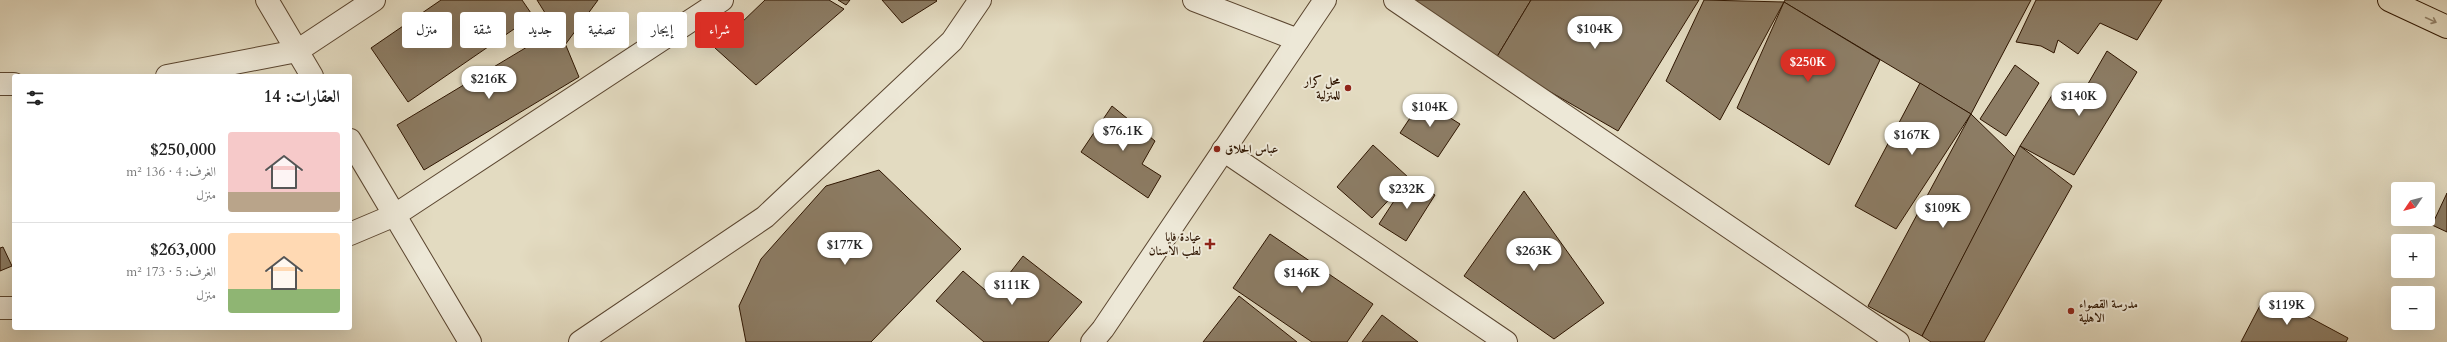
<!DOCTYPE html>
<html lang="ar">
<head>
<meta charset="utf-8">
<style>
	body { margin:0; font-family:Cardo,Amiri,serif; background:#f6f6f6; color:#222; direction:rtl; height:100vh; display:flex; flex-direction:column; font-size:15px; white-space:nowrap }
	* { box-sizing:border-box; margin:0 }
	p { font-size:13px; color:#767676 }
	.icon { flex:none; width:22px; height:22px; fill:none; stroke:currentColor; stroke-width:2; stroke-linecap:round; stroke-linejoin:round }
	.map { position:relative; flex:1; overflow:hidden; direction:ltr }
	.details { position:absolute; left:12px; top:74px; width:340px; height:256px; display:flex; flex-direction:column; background:#fff; border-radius:4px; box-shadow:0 4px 16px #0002; direction:rtl }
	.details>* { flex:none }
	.top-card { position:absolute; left:364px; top:12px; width:380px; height:36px; direction:rtl; display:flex; gap:8px }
	.needle { width:26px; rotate:235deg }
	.tools { position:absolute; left:2391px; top:182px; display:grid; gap:8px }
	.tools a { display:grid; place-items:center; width:44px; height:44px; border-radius:4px; background:#fff; box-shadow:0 4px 16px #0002; font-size:20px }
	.price { position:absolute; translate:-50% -34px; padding:0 9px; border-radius:14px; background:#fff; color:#222; font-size:13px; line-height:26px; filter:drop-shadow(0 1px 2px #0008) }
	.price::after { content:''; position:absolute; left:50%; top:24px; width:12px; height:9px; margin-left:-6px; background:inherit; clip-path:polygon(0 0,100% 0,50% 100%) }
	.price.on { background:#d93025; color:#fff }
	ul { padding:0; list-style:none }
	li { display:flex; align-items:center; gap:12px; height:100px; padding:0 12px }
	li+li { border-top:1px solid #e0e0e0 }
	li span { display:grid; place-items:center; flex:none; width:112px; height:80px; border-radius:4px; color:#555 }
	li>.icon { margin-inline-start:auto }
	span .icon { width:48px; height:48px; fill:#fffc; stroke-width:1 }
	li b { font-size:17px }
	h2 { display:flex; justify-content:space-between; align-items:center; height:48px; padding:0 12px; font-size:17px }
	.pill { padding:0 14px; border-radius:4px; background:#fff; box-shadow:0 4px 16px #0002; font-size:14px; line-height:36px }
	.pill.on { background:#d93025; color:#fff }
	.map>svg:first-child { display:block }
	.building { fill:#8c7c64; stroke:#2e1500 }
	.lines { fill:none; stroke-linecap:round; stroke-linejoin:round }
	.street-casing { stroke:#5b4630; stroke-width:24 }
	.highway-casing { stroke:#2e1500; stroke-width:24 }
	.street { stroke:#ede8d7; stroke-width:22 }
	.highway { stroke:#e3dbc1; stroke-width:22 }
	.oneway { stroke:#92826a }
	.poi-dot { fill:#8f2418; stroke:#ede8d7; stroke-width:1.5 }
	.labels { text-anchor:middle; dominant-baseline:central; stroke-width:4; stroke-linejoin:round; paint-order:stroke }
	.poi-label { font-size:12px; font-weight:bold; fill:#2e1500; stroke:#ede8d7; text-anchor:end }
</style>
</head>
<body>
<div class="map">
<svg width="2447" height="342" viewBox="0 0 2447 342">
	<rect width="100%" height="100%" fill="#e3dbc1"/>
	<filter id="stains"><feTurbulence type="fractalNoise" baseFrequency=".005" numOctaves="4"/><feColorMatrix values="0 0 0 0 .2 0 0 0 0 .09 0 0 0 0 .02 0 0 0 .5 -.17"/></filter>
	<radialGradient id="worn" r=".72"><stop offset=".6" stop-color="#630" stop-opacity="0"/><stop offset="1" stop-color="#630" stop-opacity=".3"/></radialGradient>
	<g class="building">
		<path d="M441,0H522L533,16L408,102L371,48Z"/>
		<path d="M537,0H598L565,45Z"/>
		<path d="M765,0H829L844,9L756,85L715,48Z"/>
		<path d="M838,0H850L846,5Z"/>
		<path d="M882,0H936L937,1L902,23Z"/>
		<path d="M1412,0H1531L1495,60Z"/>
		<path d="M1531,0H1699L1618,131L1495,60Z"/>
		<path d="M1704,0L1784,2L1720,120L1666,81Z"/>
		<path d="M1785,0H2031L1971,114L1784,2Z"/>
		<path d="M2036,0H2162L2137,40L2100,23L2078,54L2058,40L2054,53L2041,46L2016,42Z"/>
		<path d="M1784,2L1880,60L1829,165L1737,108Z"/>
		<path d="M552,32L562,36L579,77L424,170L397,125Z"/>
		<path d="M2107,51L2137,72L2074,175L2020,146L2054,92L2074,108Z"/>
		<path d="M2015,65L2039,83L2006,136L1980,119Z"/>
		<path d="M1920,83L1971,114L1896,229L1855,206Z"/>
		<path d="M1422,100L1460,124L1438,157L1400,133Z"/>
		<path d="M1112,106L1155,141L1142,164L1161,176L1148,198L1081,152Z"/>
		<path d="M1971,114L2015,157L1922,336L1868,306Z"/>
		<path d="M1373,145L1409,178L1372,218L1337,187Z"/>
		<path d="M2020,146L2072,186L1984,342H1931L1922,336Z"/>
		<path d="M879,170L961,249L871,342H746L739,306L761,259L826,186Z"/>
		<path d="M1409,178L1435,195L1406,241L1379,224Z"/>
		<path d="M1524,191L1604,303L1554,339L1464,276Z"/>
		<path d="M2447,193V232L2432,225Z"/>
		<path d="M1270,234L1373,304L1347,342H1312L1233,288Z"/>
		<path d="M3,247L12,266L0,271V248Z"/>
		<path d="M1023,256L1082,302L1048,342H984L936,301L963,271L992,296Z"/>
		<path d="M2266,294L2348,338L2346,342H2241Z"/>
		<path d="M1239,296L1297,342H1203Z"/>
		<path d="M1382,315L1418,342H1362Z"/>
	</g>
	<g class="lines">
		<defs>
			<g id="street">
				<path d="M267,0L312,76"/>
				<path d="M1194,0L1298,40"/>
				<path d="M1395,0L1898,342"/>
				<path d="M167,76L297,51L374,0"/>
				<path d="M0,84H14"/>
				<path d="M350,140L470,342"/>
				<path d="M1223,150L1506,342"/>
				<path d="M350,234L395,215L722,0"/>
				<path d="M0,308H14"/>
				<path d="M580,342L765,217L952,41L980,0"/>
				<path d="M1092,342L1103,329L1325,0"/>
			</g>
			<path id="highway" d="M2389,0L2447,27"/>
		</defs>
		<use href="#street" class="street-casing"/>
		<use href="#highway" class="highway-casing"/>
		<use href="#street" class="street"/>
		<use href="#highway" class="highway"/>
	</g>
	<defs><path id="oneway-shaft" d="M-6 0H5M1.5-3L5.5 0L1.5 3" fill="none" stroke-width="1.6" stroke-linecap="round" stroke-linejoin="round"/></defs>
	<use class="oneway" href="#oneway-shaft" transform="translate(2431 20) rotate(25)"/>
	<g class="poi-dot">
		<circle cx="1348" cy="88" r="4"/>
		<circle cx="1217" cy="149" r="4"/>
		<path d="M1208 238h4v4h4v4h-4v4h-4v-4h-4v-4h4z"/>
		<circle cx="2071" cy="311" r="4"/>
	</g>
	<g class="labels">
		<g class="poi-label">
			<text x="1340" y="81">محل كرار<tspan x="1340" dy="14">للمنزلية</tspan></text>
			<text x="1225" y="149" text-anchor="start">عباس الحلاق</text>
			<text x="1201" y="237">عيادة فايا<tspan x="1201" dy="14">لطب الاسنان</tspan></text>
			<text x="2079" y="304" text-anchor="start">مدرسة القصواء<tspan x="2079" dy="14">الاهلية</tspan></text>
		</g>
	</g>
	<rect width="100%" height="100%" filter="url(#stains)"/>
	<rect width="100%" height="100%" fill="url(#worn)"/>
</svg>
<div class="tools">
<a><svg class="needle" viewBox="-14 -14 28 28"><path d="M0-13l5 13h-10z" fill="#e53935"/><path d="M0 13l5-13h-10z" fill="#767676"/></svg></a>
<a>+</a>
<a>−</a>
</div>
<b class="price" style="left:1595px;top:50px">$104K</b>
<b class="price on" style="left:1808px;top:83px">$250K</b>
<b class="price" style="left:489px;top:100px">$216K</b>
<b class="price" style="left:2079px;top:117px">$140K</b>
<b class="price" style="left:1430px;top:128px">$104K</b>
<b class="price" style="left:1123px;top:152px">$76.1K</b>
<b class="price" style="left:1912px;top:156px">$167K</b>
<b class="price" style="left:1407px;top:210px">$232K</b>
<b class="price" style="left:1943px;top:229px">$109K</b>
<b class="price" style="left:845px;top:266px">$177K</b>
<b class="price" style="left:1534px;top:272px">$263K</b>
<b class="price" style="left:1302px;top:294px">$146K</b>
<b class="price" style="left:1012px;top:306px">$111K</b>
<b class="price" style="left:2287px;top:326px">$119K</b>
<div class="top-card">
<a class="pill on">شراء</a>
<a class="pill">إيجار</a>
<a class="pill">تصفية</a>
<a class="pill">جديد</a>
<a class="pill">شقة</a>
<a class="pill">منزل</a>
</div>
<section class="details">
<h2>العقارات: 14<svg class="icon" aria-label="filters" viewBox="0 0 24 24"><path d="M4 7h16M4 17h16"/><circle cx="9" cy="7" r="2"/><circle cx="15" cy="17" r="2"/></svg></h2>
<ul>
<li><span style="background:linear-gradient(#f6c9c9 75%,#b9a48a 0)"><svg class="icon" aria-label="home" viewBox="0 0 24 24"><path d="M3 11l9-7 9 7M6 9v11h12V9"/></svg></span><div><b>$250,000</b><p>الغرف: 4 · 136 m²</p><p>منزل</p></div></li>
<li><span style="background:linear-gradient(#ffd9b3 70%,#8fb573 0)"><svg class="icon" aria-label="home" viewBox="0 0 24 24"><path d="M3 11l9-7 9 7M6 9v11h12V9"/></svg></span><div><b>$263,000</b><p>الغرف: 5 · 173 m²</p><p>منزل</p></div></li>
</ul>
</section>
</div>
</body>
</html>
